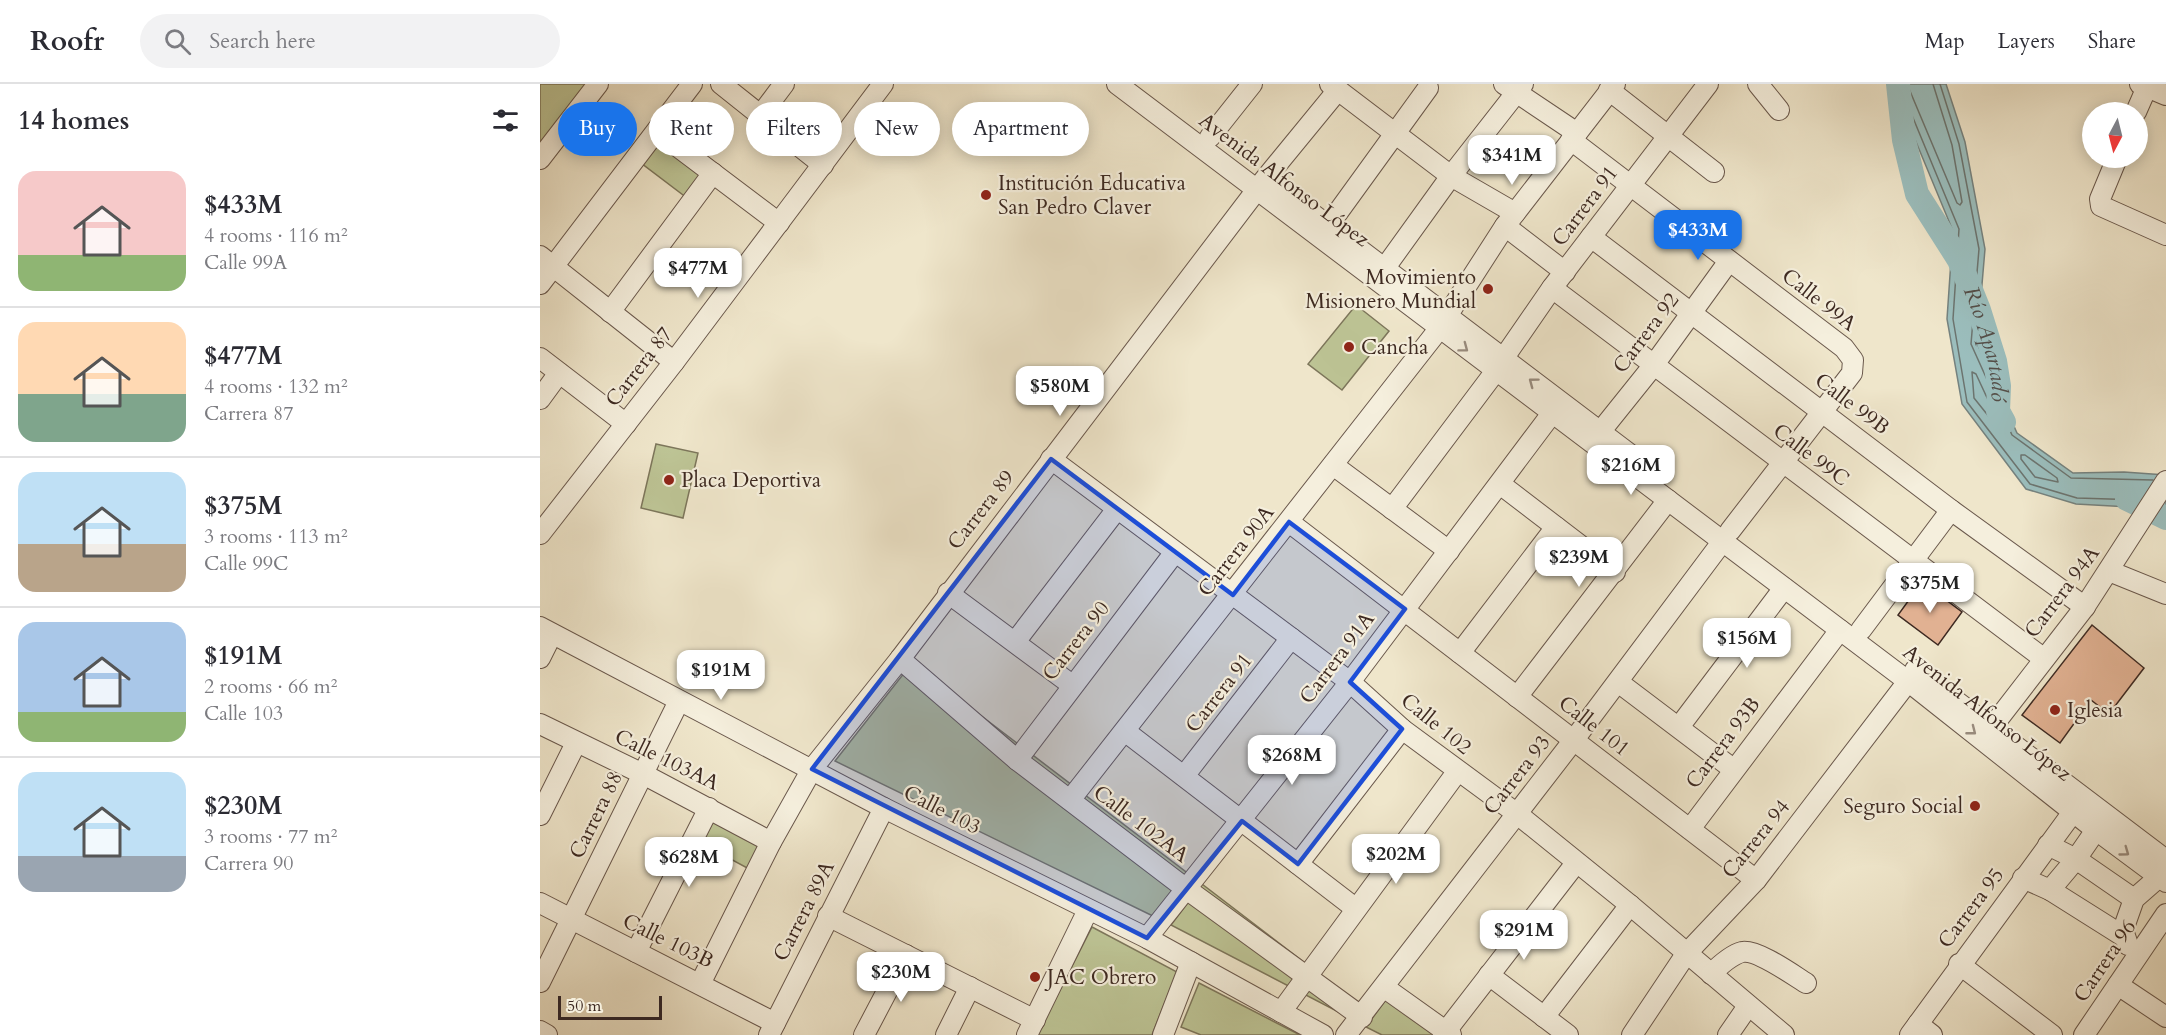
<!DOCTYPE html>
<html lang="en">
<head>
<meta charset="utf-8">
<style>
	body { margin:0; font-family:Cardo,serif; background:#f2f2f3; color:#2b2b33; height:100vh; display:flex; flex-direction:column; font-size:22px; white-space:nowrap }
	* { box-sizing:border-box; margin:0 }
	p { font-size:20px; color:#7c7c81 }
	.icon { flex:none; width:33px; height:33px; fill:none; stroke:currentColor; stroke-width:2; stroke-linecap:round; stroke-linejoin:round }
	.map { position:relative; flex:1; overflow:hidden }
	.drawer { display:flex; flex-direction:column; background:#fff; width:540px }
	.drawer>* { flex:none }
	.banner { position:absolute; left:18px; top:18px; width:570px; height:54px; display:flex; gap:12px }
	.needle { width:39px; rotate:187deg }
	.tools { position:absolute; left:1542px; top:18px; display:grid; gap:12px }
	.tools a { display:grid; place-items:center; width:66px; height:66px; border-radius:50%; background:#fff; box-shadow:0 3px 15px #0003; font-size:30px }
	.scale { position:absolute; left:18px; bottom:15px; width:104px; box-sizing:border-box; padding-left:6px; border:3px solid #3d2921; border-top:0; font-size:16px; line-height:21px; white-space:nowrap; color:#3d2921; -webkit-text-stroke:4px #f5efdd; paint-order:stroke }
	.price { position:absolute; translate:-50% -51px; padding:0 14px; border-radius:12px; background:#fff; color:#222; font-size:20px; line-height:39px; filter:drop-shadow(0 2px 3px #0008) }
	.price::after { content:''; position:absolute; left:50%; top:36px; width:18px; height:14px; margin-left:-9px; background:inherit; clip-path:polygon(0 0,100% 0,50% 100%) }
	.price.current { background:#1a73e8; color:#fff }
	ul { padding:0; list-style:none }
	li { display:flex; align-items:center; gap:18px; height:150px; padding:0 18px }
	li+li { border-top:2px solid #e1e1e2 }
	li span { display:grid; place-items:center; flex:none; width:168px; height:120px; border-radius:18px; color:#555 }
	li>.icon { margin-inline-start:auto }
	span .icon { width:72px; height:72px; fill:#fffc; stroke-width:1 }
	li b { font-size:26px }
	h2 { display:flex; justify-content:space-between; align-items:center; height:72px; padding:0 18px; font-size:26px }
	.tag { padding:0 21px; border-radius:27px; background:#fff; box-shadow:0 3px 15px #0003; font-size:21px; line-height:54px }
	.tag.current { background:#1a73e8; color:#fff }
	header { display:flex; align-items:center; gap:36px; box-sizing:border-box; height:84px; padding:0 30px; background:#fff; border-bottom:2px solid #e1e1e2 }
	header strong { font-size:28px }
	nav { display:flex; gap:33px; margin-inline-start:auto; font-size:21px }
	.search { width:420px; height:54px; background:#f2f2f3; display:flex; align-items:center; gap:15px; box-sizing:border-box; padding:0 21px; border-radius:33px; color:#7c7c81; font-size:22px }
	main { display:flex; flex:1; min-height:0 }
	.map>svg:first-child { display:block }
	.green { fill:#bdc495; stroke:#7d765b; stroke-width:1.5 }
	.water { fill:#9bbebd; stroke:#75827f; stroke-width:1.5 }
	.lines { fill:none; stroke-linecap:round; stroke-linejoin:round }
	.shore { stroke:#6c746f; stroke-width:1.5 }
	.river { stroke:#9bbebd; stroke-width:24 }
	.building { fill:#e1b192; stroke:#3d2921; stroke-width:1.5 }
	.minor-casing { stroke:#6a584c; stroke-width:22 }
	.minor { stroke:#f5efdd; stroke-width:20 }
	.oneway { stroke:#998c7f }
	.marked { fill:#1d4ed8; fill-opacity:0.2; stroke:#1d4ed8; stroke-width:4.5; stroke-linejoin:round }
	.poi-dot { fill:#8f2418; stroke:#f5efdd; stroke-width:2 }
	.labels { text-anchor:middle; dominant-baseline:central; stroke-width:4.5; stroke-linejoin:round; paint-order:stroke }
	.street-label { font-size:21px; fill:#3d2921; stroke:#f5efdd }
	.poi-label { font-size:21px; fill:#3d2921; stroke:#f5efdd; text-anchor:start }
	.water-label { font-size:22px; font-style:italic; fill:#544e48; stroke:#f5efdd }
</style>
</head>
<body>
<header>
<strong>Roofr</strong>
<div class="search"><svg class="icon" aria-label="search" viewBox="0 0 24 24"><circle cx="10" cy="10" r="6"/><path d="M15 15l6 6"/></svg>Search here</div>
<nav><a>Map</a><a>Layers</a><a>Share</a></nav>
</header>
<main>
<section class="drawer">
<h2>14 homes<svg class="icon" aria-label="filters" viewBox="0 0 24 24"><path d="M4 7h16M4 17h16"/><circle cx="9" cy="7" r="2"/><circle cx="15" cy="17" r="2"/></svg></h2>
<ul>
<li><span style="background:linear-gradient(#f6c9c9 70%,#8fb573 0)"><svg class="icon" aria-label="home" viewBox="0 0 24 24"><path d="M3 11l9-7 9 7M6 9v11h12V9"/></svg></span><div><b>$433M</b><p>4 rooms · 116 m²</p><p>Calle 99A</p></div></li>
<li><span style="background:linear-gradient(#ffd9b3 60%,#7fa58c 0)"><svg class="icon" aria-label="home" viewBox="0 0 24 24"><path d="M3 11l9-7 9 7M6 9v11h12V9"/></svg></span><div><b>$477M</b><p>4 rooms · 132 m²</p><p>Carrera 87</p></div></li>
<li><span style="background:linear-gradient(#bfe0f5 60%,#b9a48a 0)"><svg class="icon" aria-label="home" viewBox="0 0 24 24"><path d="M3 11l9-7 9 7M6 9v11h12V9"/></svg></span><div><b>$375M</b><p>3 rooms · 113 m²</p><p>Calle 99C</p></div></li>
<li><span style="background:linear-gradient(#a9c7e8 75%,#8fb573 0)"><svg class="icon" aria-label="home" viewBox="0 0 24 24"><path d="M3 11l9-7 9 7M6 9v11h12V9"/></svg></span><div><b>$191M</b><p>2 rooms · 66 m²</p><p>Calle 103</p></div></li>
<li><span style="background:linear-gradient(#bfe0f5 70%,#9aa5b1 0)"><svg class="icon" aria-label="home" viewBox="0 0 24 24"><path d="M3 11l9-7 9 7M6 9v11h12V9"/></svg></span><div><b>$230M</b><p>3 rooms · 77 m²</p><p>Carrera 90</p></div></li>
</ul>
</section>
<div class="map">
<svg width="1626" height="951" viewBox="0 0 1626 951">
	<rect width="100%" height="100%" fill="#efe6cb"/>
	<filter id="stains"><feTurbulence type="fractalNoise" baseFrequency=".00333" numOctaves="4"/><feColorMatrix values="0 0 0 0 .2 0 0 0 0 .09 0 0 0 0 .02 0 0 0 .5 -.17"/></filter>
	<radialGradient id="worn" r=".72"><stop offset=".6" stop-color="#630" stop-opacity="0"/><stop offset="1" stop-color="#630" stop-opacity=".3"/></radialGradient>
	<g class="green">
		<path d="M0,0H47L0,61Z"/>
		<path d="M118,56L164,90L147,114L101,79Z"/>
		<path d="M816,221L849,247L802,306L768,280Z"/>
		<path d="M116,360L158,369L143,434L101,424Z"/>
		<path d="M372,579L650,791L617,834L295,677Z"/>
		<path d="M172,733L223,760L209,785L159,758Z"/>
		<path d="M662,800L821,922L812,935L631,841Z"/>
		<path d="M552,843L637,888L612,951H497Z"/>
		<path d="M659,899L760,951H661L641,943Z"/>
		<path d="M847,914L894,948L892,951H842L826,943Z"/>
	</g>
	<path class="water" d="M1352,0H1406L1425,58L1445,165L1437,259L1477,349L1533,389L1584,388L1626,391V425L1536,420L1486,405L1422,320L1407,235L1413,147Z"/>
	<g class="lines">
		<g class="shore">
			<path d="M1359,0L1419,145L1413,235L1427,318L1490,400L1537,414L1601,416"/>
			<path d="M1367,0L1417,119L1420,121L1422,118L1412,61L1393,0"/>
			<path d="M1400,0L1419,60L1439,165L1431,260L1472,351L1531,394L1613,396"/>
			<path d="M1432,288L1436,290L1455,331L1453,335L1450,334L1434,314Z"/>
			<path d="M1481,371H1485L1517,394L1518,398L1495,393L1481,375Z"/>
		</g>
		<g class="river">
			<path id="s1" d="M1358,0L1364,56L1377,110L1419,176L1439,226L1455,277L1459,302L1458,327L1464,338"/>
			<path d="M1587,415L1626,434"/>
		</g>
	</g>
	<g class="building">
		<path d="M1382,498L1422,528L1398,561L1358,531Z"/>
		<path d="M1552,541L1604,584L1569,630L1551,616L1520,659L1482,631Z"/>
	</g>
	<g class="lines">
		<defs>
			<g id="minor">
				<path d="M181,0L283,81"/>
				<path d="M577,0L1369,598L1556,746L1626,798"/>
				<path d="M790,0L911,92L975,129"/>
				<path d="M964,0L1037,49"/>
				<path d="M1218,0L1239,26"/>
				<path d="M1600,0L1626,11"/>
				<path d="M1069,6L1174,88"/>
				<path d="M1596,28L1607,3"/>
				<path d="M220,32L244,0"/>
				<path d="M117,47L239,139"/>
				<path d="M670,53L712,0"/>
				<path d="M1031,56L1304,264L1313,276L1312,289L1190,447"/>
				<path d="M1577,74L1560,115L1561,122L1626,151"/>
				<path d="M0,75L58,0"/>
				<path d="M729,97L1112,387"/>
				<path d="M788,142L888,4"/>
				<path d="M965,142L1025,188"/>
				<path d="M1051,153L1411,426L1545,523"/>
				<path d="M0,172L134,278"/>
				<path d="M844,185L911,92L983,0"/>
				<path d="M0,200L152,0"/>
				<path d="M1012,204L1503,574"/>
				<path d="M70,228L173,89"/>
				<path d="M907,232L965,142L1075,0"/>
				<path d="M0,274L86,340"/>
				<path d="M963,275L1012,204L1168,0"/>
				<path d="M0,315L19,289"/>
				<path d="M1060,348L1113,282L1189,177"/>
				<path d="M511,375L810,598L862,645L976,729L1090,821L1244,951"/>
				<path d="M793,381L909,467"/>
				<path d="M960,400L1075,488"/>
				<path d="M852,425L955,288"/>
				<path d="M749,438L1216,796"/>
				<path d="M0,450L134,278L343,0"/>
				<path d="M1569,487L1626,510"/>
				<path d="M408,509L532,601"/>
				<path d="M0,543L344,724L607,854L783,951"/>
				<path d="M1321,546L1411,426"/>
				<path d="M475,558L577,425"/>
				<path d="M920,569L1016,443"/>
				<path d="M0,574L12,550"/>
				<path d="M360,575L477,676L645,804L822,933"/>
				<path d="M1375,586L1626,776"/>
				<path d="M1078,598L1193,685"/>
				<path d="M977,613L1128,416"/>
				<path d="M0,640L103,690L231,758"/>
				<path d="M1139,643L1244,504"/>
				<path d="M1452,643L1544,524L1626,397"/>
				<path d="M586,648L815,824"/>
				<path d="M477,676L635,468"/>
				<path d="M644,692L751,554"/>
				<path d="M530,716L899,245"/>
				<path d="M0,731L36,659"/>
				<path d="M1150,745L1300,546"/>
				<path d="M1556,746L1536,775L1594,815"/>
				<path d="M1508,761L1536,775L1510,806"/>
				<path d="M758,780L862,645"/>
				<path d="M1483,794L1510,806L1583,852"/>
				<path d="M0,819L235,939"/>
				<path d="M288,832L495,936"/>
				<path d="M607,854L810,598L1019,320"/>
				<path d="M1588,861L1583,846L1594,815L1626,787"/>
				<path d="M96,868L169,724"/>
				<path d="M1419,880L1512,951"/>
				<path d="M1171,890C1179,882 1191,871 1202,868C1217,865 1253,891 1266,899"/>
				<path d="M949,891L1028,951"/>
				<path d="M0,898L139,617"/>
				<path d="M160,900L231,758L272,685L360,575L725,95L798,6"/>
				<path d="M1578,901L1626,933"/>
				<path d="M845,904L911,951"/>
				<path d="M741,928L917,688"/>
				<path d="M1004,933L1090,821"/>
				<path d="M1378,940L1392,951"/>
				<path d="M0,947L7,951"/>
				<path d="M229,951L344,724"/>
				<path d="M324,951L366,871"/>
				<path d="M406,951L430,903"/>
				<path d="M487,951L548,826"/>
				<path d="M623,951L651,878"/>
				<path d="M806,951L1033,657L1182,458"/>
				<path d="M903,951L1036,779"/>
				<path d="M1092,951L1146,870L1216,796L1376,587"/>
				<path d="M1188,951L1208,922"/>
				<path d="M1370,951L1533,728"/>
				<path d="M1544,951L1626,830"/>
			</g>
		</defs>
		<use href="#minor" class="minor-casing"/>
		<use href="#minor" class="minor"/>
	</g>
	<defs><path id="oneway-chevron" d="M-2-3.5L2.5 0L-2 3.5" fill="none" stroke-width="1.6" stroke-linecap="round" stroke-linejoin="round" transform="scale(1.5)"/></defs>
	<g class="oneway">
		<use href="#oneway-chevron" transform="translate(924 264) rotate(37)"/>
		<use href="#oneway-chevron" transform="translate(993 298) rotate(-143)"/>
		<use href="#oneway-chevron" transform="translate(1432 647) rotate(38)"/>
		<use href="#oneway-chevron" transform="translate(1585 768) rotate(36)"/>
	</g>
	<path class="marked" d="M511,375L693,511L749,438L865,525L810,598L862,645L758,780L702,737L607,854L272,685Z"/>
	<g class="poi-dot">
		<circle cx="446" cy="111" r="6"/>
		<circle cx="948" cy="205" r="6"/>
		<circle cx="809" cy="263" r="6"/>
		<circle cx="129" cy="396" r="6"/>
		<circle cx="1515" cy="626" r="6"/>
		<circle cx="1435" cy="722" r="6"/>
		<circle cx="495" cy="893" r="6"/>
	</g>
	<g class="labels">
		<g class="street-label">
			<text transform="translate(744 96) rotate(37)">Avenida Alfonso López</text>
			<text transform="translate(1045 122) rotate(-53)">Carrera 91</text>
			<text transform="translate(1279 216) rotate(38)">Calle 99A</text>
			<text transform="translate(1106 249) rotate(-53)">Carrera 92</text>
			<text transform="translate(99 283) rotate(-52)">Carrera 87</text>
			<text transform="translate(1312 320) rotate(37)">Calle 99B</text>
			<text transform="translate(1271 371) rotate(37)">Calle 99C</text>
			<text transform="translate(441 426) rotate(-52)">Carrera 89</text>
			<text transform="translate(696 467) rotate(-52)">Carrera 90A</text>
			<text transform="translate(1522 508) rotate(-53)">Carrera 94A</text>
			<text transform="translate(536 557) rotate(-52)">Carrera 90</text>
			<text transform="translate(797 574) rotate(-53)">Carrera 91A</text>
			<text transform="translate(679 609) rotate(-52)">Carrera 91</text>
			<text transform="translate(1447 629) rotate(38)">Avenida Alfonso López</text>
			<text transform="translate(896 640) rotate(39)">Calle 102</text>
			<text transform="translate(1054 642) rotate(38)">Calle 101</text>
			<text transform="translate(1183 659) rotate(-53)">Carrera 93B</text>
			<text transform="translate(127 676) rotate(26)">Calle 103AA</text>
			<text transform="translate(977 691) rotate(-52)">Carrera 93</text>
			<text transform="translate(402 726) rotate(27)">Calle 103</text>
			<text transform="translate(56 731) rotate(-64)">Carrera 88</text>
			<text transform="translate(601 740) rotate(37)">Calle 102AA</text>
			<text transform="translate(1216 755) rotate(-51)">Carrera 94</text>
			<text transform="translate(1431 824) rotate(-53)">Carrera 95</text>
			<text transform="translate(264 827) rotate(-63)">Carrera 89A</text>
			<text transform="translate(128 857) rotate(26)">Calle 103B</text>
			<text transform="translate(1565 877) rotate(-56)">Carrera 96</text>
		</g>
		<g class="poi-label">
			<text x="458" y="99">Institución Educativa<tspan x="458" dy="24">San Pedro Claver</tspan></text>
			<text x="936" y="193" text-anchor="end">Movimiento<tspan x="936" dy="24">Misionero Mundial</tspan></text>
			<text x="821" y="263">Cancha</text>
			<text x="141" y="396">Placa Deportiva</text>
			<text x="1527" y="626">Iglesia</text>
			<text x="1423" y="722" text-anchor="end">Seguro Social</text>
			<text x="507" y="893">JAC Obrero</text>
		</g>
		<g class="water-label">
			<text stroke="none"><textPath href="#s1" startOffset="279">Río Apartadó</textPath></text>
		</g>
	</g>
	<rect width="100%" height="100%" filter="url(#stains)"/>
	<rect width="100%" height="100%" fill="url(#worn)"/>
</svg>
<div class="tools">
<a><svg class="needle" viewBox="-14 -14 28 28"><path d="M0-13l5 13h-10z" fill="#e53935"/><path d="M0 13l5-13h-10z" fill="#7c7c81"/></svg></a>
</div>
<div class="scale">50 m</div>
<b class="price" style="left:972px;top:102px">$341M</b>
<b class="price current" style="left:1158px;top:177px">$433M</b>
<b class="price" style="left:158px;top:215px">$477M</b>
<b class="price" style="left:520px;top:333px">$580M</b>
<b class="price" style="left:1091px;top:412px">$216M</b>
<b class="price" style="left:1039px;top:504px">$239M</b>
<b class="price" style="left:1390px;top:530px">$375M</b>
<b class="price" style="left:1207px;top:585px">$156M</b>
<b class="price" style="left:181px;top:617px">$191M</b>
<b class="price" style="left:752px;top:702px">$268M</b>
<b class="price" style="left:856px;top:801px">$202M</b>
<b class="price" style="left:149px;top:804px">$628M</b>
<b class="price" style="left:984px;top:877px">$291M</b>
<b class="price" style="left:361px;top:919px">$230M</b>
<div class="banner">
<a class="tag current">Buy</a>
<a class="tag">Rent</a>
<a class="tag">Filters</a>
<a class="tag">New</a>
<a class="tag">Apartment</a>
</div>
</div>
</main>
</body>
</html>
